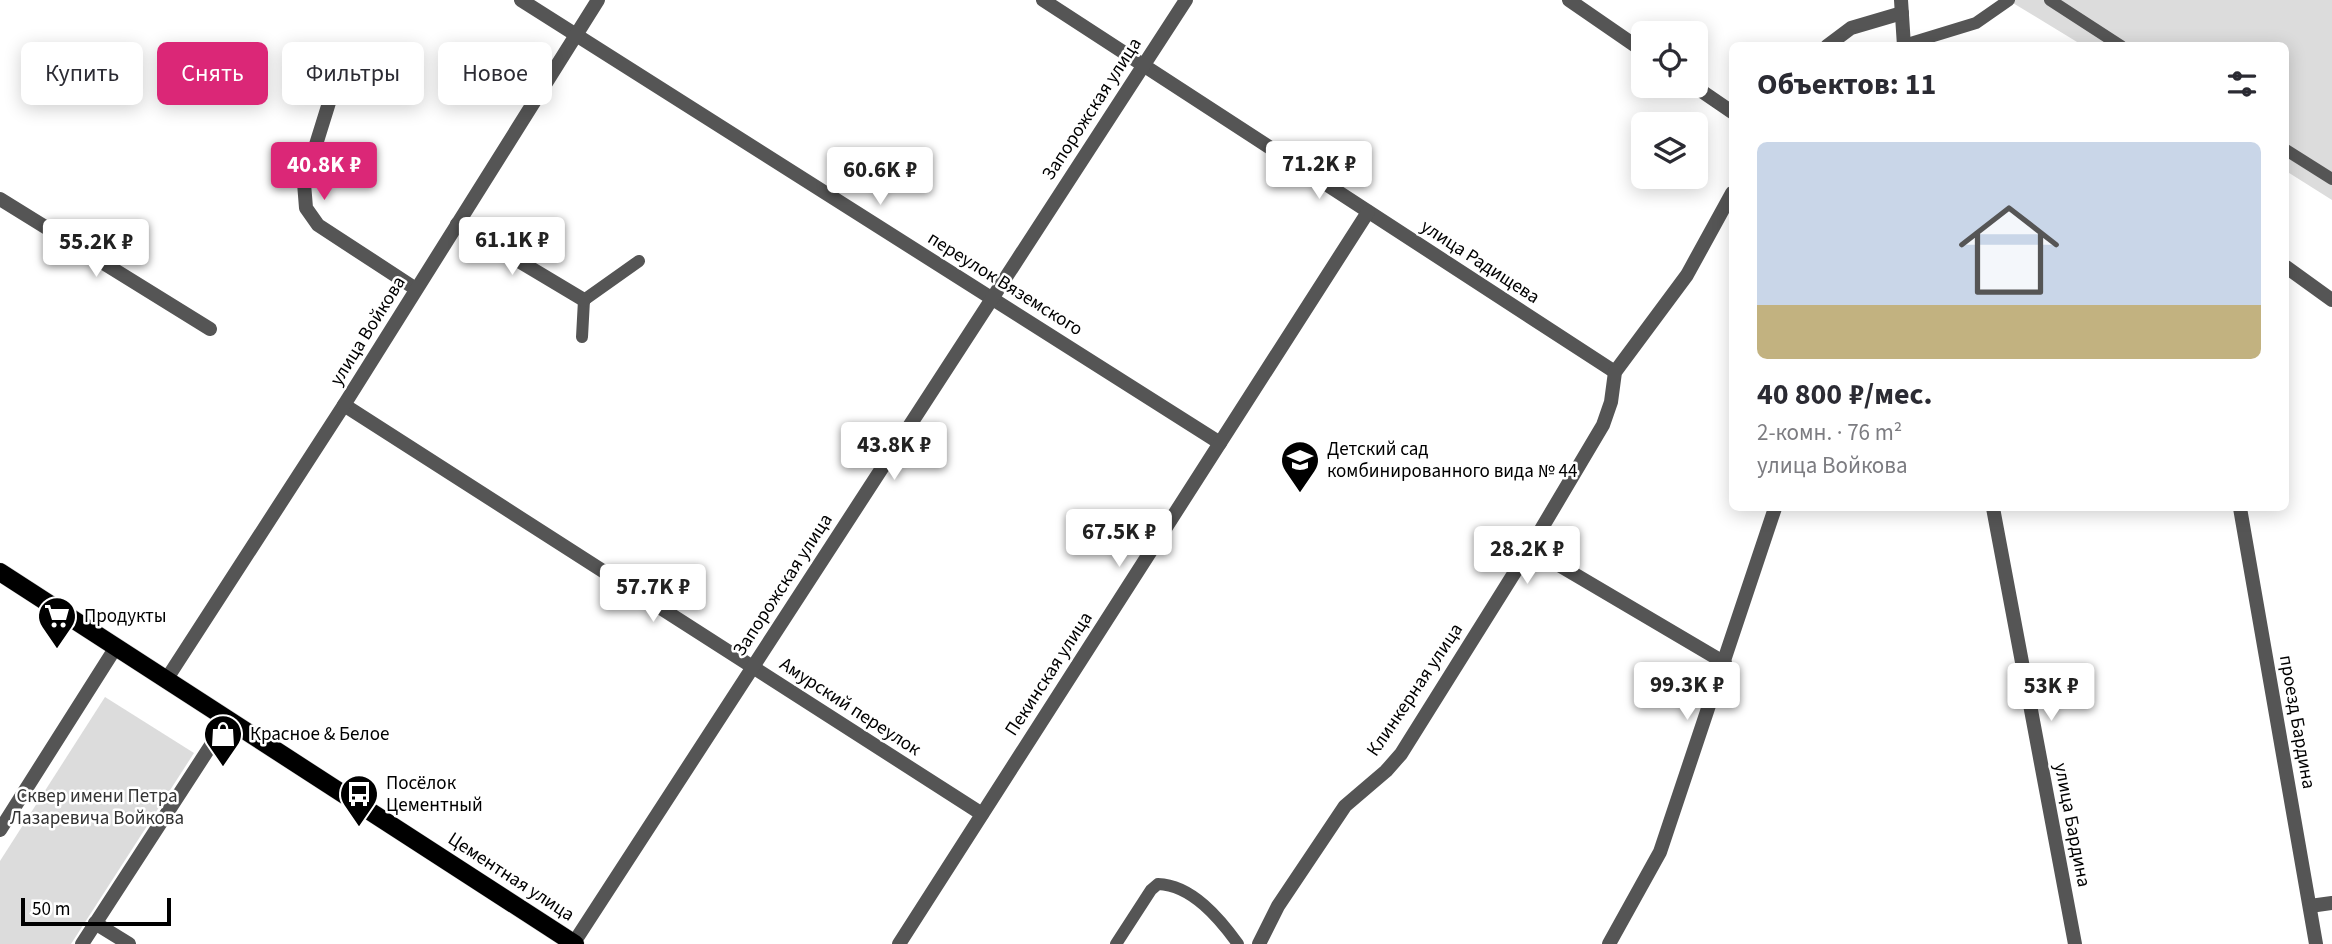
<!DOCTYPE html>
<html lang="ru">
<head>
<meta charset="utf-8">
<style>
	body { margin:0; font-family:"Source Sans 3",sans-serif; background:#f7f7f7; color:#2b2b33; height:100vh; display:flex; flex-direction:column; font-size:26px; white-space:nowrap }
	* { box-sizing:border-box; margin:0 }
	p { font-size:23px; color:#7c7c81 }
	.icon { flex:none; width:38px; height:38px; fill:none; stroke:currentColor; stroke-width:2; stroke-linecap:round; stroke-linejoin:round }
	.map { position:relative; flex:1; overflow:hidden }
	.details { position:absolute; left:1729px; top:42px; width:560px; height:469px; display:flex; flex-direction:column; background:#fff; border-radius:10px; box-shadow:0 4px 18px #0003 }
	.details>* { flex:none }
	.banner { position:absolute; left:21px; top:42px; width:665px; height:63px; display:flex; gap:14px }
	.tools { position:absolute; left:1631px; top:21px; display:grid; gap:14px }
	.tools a { display:grid; place-items:center; width:77px; height:77px; border-radius:10px; background:#fff; box-shadow:0 4px 18px #0003; font-size:35px }
	.scale { position:absolute; left:21px; bottom:18px; width:150px; box-sizing:border-box; padding-left:7px; border:4px solid #000; border-top:0; font-size:19px; line-height:24px; white-space:nowrap; color:#000; -webkit-text-stroke:5px #fff; paint-order:stroke }
	.price { position:absolute; translate:-50% -60px; padding:0 16px; border-radius:7px; background:#fff; color:#222; font-size:23px; line-height:46px; filter:drop-shadow(0 2px 4px #0008) }
	.price::after { content:''; position:absolute; left:50%; top:42px; width:21px; height:16px; margin-left:-10px; background:inherit; clip-path:polygon(0 0,100% 0,50% 100%) }
	.price.active { background:#db2777; color:#fff }
	ul { padding:0; list-style:none }
	li { display:grid; align-content:center; gap:14px; height:371px; padding:0 28px }
	li span { display:grid; place-items:center; height:217px; border-radius:10px; color:#555 }
	li>.icon { margin-inline-start:auto }
	span .icon { width:126px; height:126px; fill:#fffc; stroke-width:1 }
	li b { font-size:30px }
	h2 { display:flex; justify-content:space-between; align-items:center; height:84px; padding:0 28px; font-size:30px }
	.pill { padding:0 24px; border-radius:10px; background:#fff; box-shadow:0 4px 18px #0003; font-size:24px; line-height:63px }
	.pill.active { background:#db2777; color:#fff }
	.map>svg:first-child { display:block }
	.green { fill:#dcdcdc }
	.lines { fill:none; stroke-linecap:round; stroke-linejoin:round }
	.primary-casing { stroke:#dbdbdb; stroke-width:19 }
	.lane { stroke:#555; stroke-width:12 }
	.street { stroke:#555; stroke-width:14 }
	.primary { stroke:#000; stroke-width:18 }
	.labels { text-anchor:middle; dominant-baseline:central; stroke-width:5; stroke-linejoin:round; paint-order:stroke }
	.street-label { font-size:19px; fill:#000; stroke:#fff }
	.poi-label { font-size:19px; fill:#000; stroke:#fff; text-anchor:start }
	.park-label { font-size:19px; fill:#333; stroke:#fff }
</style>
</head>
<body>
<div class="map">
<svg width="2332" height="944" viewBox="0 0 2332 944">
	<rect width="100%" height="100%" fill="#fff"/>
	<g class="green">
		<path d="M2008,0H2332V200L2286,171V46L2082,45Z"/>
		<path d="M105,697L194,753L71,944H0V861Z"/>
	</g>
	<g class="lines">
		<defs>
			<path id="primary" d="M0,572L575,944"/>
		</defs>
		<use href="#primary" class="primary-casing"/>
		<g class="lane">
			<path d="M2050,0L2121,46"/>
			<path d="M1904,45L1976,23L2009,0"/>
			<path d="M2286,150L2332,179"/>
			<path d="M582,337L584,300L639,261"/>
			<path d="M1116,944L1151,890L1158,884C1192,885 1220,919 1238,944"/>
		</g>
		<g class="street">
			<path d="M521,0L1220,443"/>
			<path d="M1043,0L1615,372"/>
			<path d="M1569,0L1643,51"/>
			<path d="M1901,0L1904,46"/>
			<path d="M1827,46L1851,28L1902,13"/>
			<path d="M337,77L304,183L306,208L318,225L416,289"/>
			<path d="M1694,86L1732,112"/>
			<path d="M0,199L210,329"/>
			<path d="M457,224L584,300"/>
			<path d="M2286,267L2332,300"/>
			<path d="M344,405L982,814"/>
			<path d="M1993,508L2075,944"/>
			<path d="M2240,508L2316,944"/>
			<path d="M1530,548L1725,663"/>
			<path d="M166,680L344,405L598,0"/>
			<path d="M0,830L116,647"/>
			<path d="M2310,906L2332,903"/>
			<path d="M95,923L129,944"/>
			<path d="M82,944L228,719"/>
			<path d="M573,944L1186,0"/>
			<path d="M899,944L1368,212"/>
			<path d="M1259,944L1278,906L1345,806L1386,771L1401,754L1530,548L1603,425L1611,402L1615,372L1687,275L1732,193"/>
			<path d="M1609,944L1660,852L1775,508"/>
		</g>
		<use href="#primary" class="primary"/>
	</g>
	<defs>
		<symbol id="school-pin" viewBox="-11 -11 22 30"><path d="M0 17L-7.5 6A9.5 9.5 0 1 1 7.5 6Z" fill="#000" stroke="#fff"/><path d="M0-5L7-2L0 1L-7-2ZM-4 1L0 2.5L4 1V4Q0 6-4 4Z" fill="#fff"/></symbol>
		<symbol id="supermarket-pin" viewBox="-11 -11 22 30"><path d="M0 17L-7.5 6A9.5 9.5 0 1 1 7.5 6Z" fill="#000" stroke="#fff"/><path d="M-6-5.5h2.5l.6 2H6L4.5 2H-2.5L-4.4-4H-6ZM-1.5 3.2a1.3 1.3 0 1 0 .1 0ZM3 3.2a1.3 1.3 0 1 0 .1 0Z" fill="#fff"/></symbol>
		<symbol id="shop-pin" viewBox="-11 -11 22 30"><path d="M0 17L-7.5 6A9.5 9.5 0 1 1 7.5 6Z" fill="#000" stroke="#fff"/><path d="M-5-2.5h2.3a2.7 3.5 0 0 1 5.4 0H5L5.5 6h-11ZM-1.5-2.5h3a1.5 2.3 0 0 0-3 0Z" fill="#fff"/></symbol>
		<symbol id="bus-pin" viewBox="-11 -11 22 30"><path d="M0 17L-7.5 6A9.5 9.5 0 1 1 7.5 6Z" fill="#000" stroke="#fff"/><path d="M-5-6H5V4H4V6H2V4H-2V6H-4V4H-5ZM-3.5-4V0h7V-4ZM-3.5 1.2v1.5H-2V1.2ZM2 1.2v1.5H3.5V1.2Z" fill="#fff"/></symbol>
	</defs>
	<g fill-rule="evenodd">
		<use href="#school-pin" x="1278" y="438" width="44" height="60"/>
		<use href="#supermarket-pin" x="35" y="594" width="44" height="60"/>
		<use href="#shop-pin" x="201" y="712" width="44" height="60"/>
		<use href="#bus-pin" x="337" y="772" width="44" height="60"/>
	</g>
	<g class="labels">
		<g class="street-label">
			<text transform="translate(1092 109) rotate(-57)">Запорожская улица</text>
			<text transform="translate(1480 262) rotate(33)">улица Радищева</text>
			<text transform="translate(1005 284) rotate(32)">переулок Вяземского</text>
			<text transform="translate(368 331) rotate(-58)">улица Войкова</text>
			<text transform="translate(783 585) rotate(-57)">Запорожская улица</text>
			<text transform="translate(1049 674) rotate(-57)">Пекинская улица</text>
			<text transform="translate(1415 690) rotate(-56)">Клинкерная улица</text>
			<text transform="translate(850 707) rotate(33)">Амурский переулок</text>
			<text transform="translate(2297 722) rotate(80)">проезд Бардина</text>
			<text transform="translate(2072 825) rotate(79)">улица Бардина</text>
			<text transform="translate(511 877) rotate(33)">Цементная улица</text>
		</g>
		<g class="poi-label">
			<text x="1327" y="449">Детский сад<tspan x="1327" dy="22">комбинированного вида № 44</tspan></text>
			<text x="84" y="616">Продукты</text>
			<text x="250" y="734">Красное &amp; Белое</text>
			<text x="386" y="783">Посёлок<tspan x="386" dy="22">Цементный</tspan></text>
		</g>
		<g class="park-label">
			<text x="97" y="796">Сквер имени Петра<tspan x="97" dy="22">Лазаревича Войкова</tspan></text>
		</g>
	</g>
</svg>
<div class="tools">
<a><svg class="icon" aria-label="locate" viewBox="0 0 24 24"><circle cx="12" cy="12" r="6"/><path d="M12 2v4M12 18v4M2 12h4M18 12h4"/></svg></a>
<a><svg class="icon" aria-label="layers" viewBox="0 0 24 24"><path d="M12 4l9 5-9 5-9-5zM3 14l9 5 9-5"/></svg></a>
</div>
<div class="scale">50 m</div>
<b class="price" style="left:1319px;top:201px">71.2K ₽</b>
<b class="price active" style="left:324px;top:202px">40.8K ₽</b>
<b class="price" style="left:880px;top:207px">60.6K ₽</b>
<b class="price" style="left:512px;top:277px">61.1K ₽</b>
<b class="price" style="left:96px;top:279px">55.2K ₽</b>
<b class="price" style="left:894px;top:482px">43.8K ₽</b>
<b class="price" style="left:1119px;top:569px">67.5K ₽</b>
<b class="price" style="left:1527px;top:586px">28.2K ₽</b>
<b class="price" style="left:653px;top:624px">57.7K ₽</b>
<b class="price" style="left:1687px;top:722px">99.3K ₽</b>
<b class="price" style="left:2051px;top:723px">53K ₽</b>
<div class="banner">
<a class="pill">Купить</a>
<a class="pill active">Снять</a>
<a class="pill">Фильтры</a>
<a class="pill">Новое</a>
</div>
<section class="details">
<h2>Объектов: 11<svg class="icon" aria-label="filters" viewBox="0 0 24 24"><path d="M4 7h16M4 17h16"/><circle cx="9" cy="7" r="2"/><circle cx="15" cy="17" r="2"/></svg></h2>
<ul>
<li><span style="background:linear-gradient(#c9d6e8 75%,#c2b280 0)"><svg class="icon" aria-label="home" viewBox="0 0 24 24"><path d="M3 11l9-7 9 7M6 9v11h12V9"/></svg></span><div><b>40 800 ₽/мес.</b><p>2-комн. · 76 m²</p><p>улица Войкова</p></div></li>
</ul>
</section>
</div>
</body>
</html>
